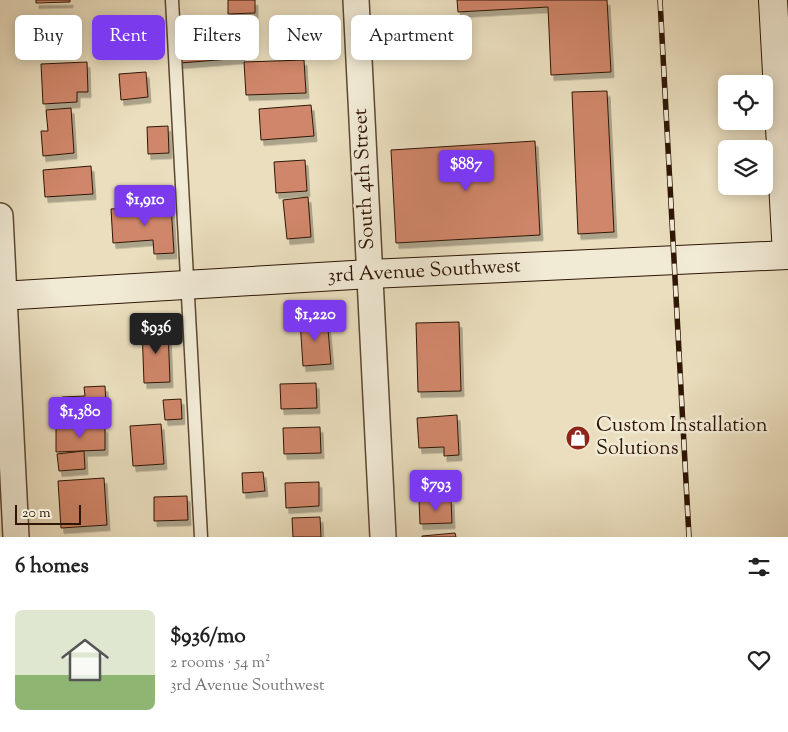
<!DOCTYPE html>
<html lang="en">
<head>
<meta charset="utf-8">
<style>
	body { margin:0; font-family:"Sorts Mill Goudy",serif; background:#f6f6f6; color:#222; height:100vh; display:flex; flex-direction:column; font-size:19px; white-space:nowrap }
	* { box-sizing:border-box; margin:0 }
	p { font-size:16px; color:#767676 }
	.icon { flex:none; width:28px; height:28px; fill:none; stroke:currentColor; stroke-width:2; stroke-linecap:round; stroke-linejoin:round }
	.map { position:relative; height:537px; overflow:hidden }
	.sheet { display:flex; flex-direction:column; background:#fff; flex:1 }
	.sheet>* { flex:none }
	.guide { position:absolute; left:15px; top:15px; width:500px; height:45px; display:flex; gap:10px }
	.tools { position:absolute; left:718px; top:75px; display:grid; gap:10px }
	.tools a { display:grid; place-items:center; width:55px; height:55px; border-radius:8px; background:#fff; box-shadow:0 2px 12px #0003; font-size:25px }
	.scale { position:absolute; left:15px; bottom:12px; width:66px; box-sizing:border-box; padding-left:5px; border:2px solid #2e1604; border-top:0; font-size:14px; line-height:18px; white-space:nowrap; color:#2e1604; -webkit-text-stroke:4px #f1ead5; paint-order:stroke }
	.price { position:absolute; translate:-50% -42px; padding:0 11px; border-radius:5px; background:#7c3aed; color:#fff; font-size:16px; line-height:32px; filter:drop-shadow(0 1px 2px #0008) }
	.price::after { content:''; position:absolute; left:50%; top:30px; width:15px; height:11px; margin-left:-8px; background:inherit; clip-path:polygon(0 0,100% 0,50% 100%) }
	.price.selected { background:#222; color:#fff }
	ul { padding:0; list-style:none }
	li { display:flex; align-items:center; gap:15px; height:125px; padding:0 15px }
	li+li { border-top:1px solid #e0e0e0 }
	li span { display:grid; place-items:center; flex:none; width:140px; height:100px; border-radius:8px; color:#555 }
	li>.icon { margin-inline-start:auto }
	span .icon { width:60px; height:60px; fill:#fffc; stroke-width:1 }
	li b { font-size:21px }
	h2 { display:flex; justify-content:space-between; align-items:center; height:60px; padding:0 15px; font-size:21px }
	.chip { padding:0 18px; border-radius:8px; background:#fff; box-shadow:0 2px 12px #0003; font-size:18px; line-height:45px }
	.chip.selected { background:#7c3aed; color:#fff }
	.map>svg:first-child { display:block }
	.building { fill:#d0866a; stroke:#2e1604; filter:url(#shadow) }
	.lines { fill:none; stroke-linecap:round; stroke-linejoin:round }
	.lane-casing { stroke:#5d4832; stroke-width:15 }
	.street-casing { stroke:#5d4832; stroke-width:28 }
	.secondary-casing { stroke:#2e1604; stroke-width:30 }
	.lane { stroke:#f1ead5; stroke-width:12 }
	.street { stroke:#f1ead5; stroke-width:25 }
	.secondary { stroke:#f1ead5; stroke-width:28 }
	.rail-casing { stroke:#2e1604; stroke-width:5.5 }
	.rail { stroke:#f1ead5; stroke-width:4; stroke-dasharray:11; stroke-linecap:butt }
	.labels { text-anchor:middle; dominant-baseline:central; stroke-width:5; stroke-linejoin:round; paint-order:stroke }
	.street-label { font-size:20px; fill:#2e1604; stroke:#f1ead5 }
	.poi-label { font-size:20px; fill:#2e1604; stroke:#f1ead5; text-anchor:start }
</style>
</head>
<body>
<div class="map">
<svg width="788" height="537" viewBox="0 0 788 537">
	<defs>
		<filter id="shadow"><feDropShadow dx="3" dy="5.5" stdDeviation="0" flood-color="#0004"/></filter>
	</defs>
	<rect width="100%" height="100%" fill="#eadebe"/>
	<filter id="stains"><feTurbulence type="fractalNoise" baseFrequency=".004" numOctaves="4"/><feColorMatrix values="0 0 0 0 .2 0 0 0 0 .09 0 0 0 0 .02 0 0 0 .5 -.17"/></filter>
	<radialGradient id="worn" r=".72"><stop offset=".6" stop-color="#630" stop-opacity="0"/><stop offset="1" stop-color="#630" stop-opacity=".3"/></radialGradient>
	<g class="building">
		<path d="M36,0H70V2L36,3Z"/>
		<path d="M228,0H255V13L228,14Z"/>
		<path d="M457,0H607L611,72L551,75L548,7L458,12Z"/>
		<path d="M70,18L71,47L38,49L37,20Z"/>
		<path d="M314,26L315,52L274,54L273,27Z"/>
		<path d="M240,34L242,58L180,63L179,43L221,40L220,35Z"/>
		<path d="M304,60L306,93L246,95L244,62Z"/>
		<path d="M87,62L88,92H77V102L43,104L41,64Z"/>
		<path d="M146,72L148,97L121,100L119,74Z"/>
		<path d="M607,91L614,232L578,234L572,92Z"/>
		<path d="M311,105L314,136L261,140L259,109Z"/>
		<path d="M71,108L74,153L43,156L41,131H48L46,110Z"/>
		<path d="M168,126L169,153L148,154L147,127Z"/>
		<path d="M535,141L540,235L396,243L391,150Z"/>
		<path d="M305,160L307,191L276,193L274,162Z"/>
		<path d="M91,166L93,194L45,197L43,170Z"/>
		<path d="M308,197L311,237L287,239L283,200Z"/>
		<path d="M171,205L174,253L154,254L153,240L113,243L111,209Z"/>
		<path d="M327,318L331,364L303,366L300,321Z"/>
		<path d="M459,322L461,391L418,392L416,323Z"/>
		<path d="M142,328H168L170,382L144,383Z"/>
		<path d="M316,383L317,408L281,409L280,384Z"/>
		<path d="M105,386L106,404H83V421H62V397L85,396L84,387Z"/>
		<path d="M181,399L182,419L165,420L163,400Z"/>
		<path d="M457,415L459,455L444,456V447L419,448L417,418Z"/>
		<path d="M161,424L164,464L133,466L130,426Z"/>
		<path d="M105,427V450L56,452V428Z"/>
		<path d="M320,427L321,453L284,454L283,428Z"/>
		<path d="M84,451L85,469L59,471L57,454Z"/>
		<path d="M263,472L265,491L243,493L242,473Z"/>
		<path d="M104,478L107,525L61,528L58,481Z"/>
		<path d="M319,482V506L286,508L285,483Z"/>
		<path d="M187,496L188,520L154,521V497Z"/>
		<path d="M451,499L452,523L420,524L419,500Z"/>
		<path d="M320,517L321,537H293L292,518Z"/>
		<path d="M455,533L456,537H422V536Z"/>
	</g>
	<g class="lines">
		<defs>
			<path id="lane" d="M172,0L201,537"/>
			<g id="street">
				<path d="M356,0L383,537"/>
				<path d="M0,216L16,537"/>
			</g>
			<g id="secondary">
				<path d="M773,0L787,255"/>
				<path d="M0,296L370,274L788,255"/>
			</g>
		</defs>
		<use href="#lane" class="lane-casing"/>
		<use href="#street" class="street-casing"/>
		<use href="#secondary" class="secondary-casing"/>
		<use href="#lane" class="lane"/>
		<use href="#street" class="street"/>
		<use href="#secondary" class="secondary"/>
		<defs>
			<path id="rail" d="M660,0L689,537"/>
		</defs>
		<use href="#rail" class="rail-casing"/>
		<use href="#rail" class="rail"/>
	</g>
	<defs>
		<symbol id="shop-disc" viewBox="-11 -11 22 22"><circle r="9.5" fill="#8f2418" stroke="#f1ead5"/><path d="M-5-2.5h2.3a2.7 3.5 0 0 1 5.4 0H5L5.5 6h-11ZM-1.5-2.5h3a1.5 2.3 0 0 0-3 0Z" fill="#fff"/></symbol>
	</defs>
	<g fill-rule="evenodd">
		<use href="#shop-disc" x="564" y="424" width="28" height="28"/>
	</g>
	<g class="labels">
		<g class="street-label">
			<text transform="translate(365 179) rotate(-93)">South 4th Street</text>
			<text transform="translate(424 272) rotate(-3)">3rd Avenue Southwest</text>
		</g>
		<g class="poi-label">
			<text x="596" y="426">Custom Installation<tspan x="596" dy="23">Solutions</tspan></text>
		</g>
	</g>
	<rect width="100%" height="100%" filter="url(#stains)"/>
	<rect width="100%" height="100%" fill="url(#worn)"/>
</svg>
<div class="tools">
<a><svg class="icon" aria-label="locate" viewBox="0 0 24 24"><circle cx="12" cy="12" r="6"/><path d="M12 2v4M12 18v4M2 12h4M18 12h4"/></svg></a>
<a><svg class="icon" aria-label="layers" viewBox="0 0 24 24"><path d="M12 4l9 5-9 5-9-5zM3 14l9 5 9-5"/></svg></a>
</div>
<div class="scale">20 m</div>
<b class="price" style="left:466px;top:192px">$887</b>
<b class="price" style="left:145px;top:227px">$1,910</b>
<b class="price" style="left:315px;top:342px">$1,220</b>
<b class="price selected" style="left:156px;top:355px">$936</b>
<b class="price" style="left:80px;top:439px">$1,380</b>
<b class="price" style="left:436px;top:512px">$793</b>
<div class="guide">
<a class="chip">Buy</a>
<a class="chip selected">Rent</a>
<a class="chip">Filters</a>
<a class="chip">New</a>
<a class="chip">Apartment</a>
</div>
</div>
<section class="sheet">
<h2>6 homes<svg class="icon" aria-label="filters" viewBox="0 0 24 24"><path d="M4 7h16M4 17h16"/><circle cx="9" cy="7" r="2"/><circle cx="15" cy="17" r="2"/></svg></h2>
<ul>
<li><span style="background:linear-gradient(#dfe7d0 65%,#8fb573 0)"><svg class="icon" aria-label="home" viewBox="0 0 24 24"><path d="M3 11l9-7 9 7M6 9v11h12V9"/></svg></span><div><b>$936/mo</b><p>2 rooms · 54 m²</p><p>3rd Avenue Southwest</p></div><svg class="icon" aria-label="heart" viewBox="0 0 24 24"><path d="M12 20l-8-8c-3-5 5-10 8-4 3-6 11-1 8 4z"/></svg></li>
</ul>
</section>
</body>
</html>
